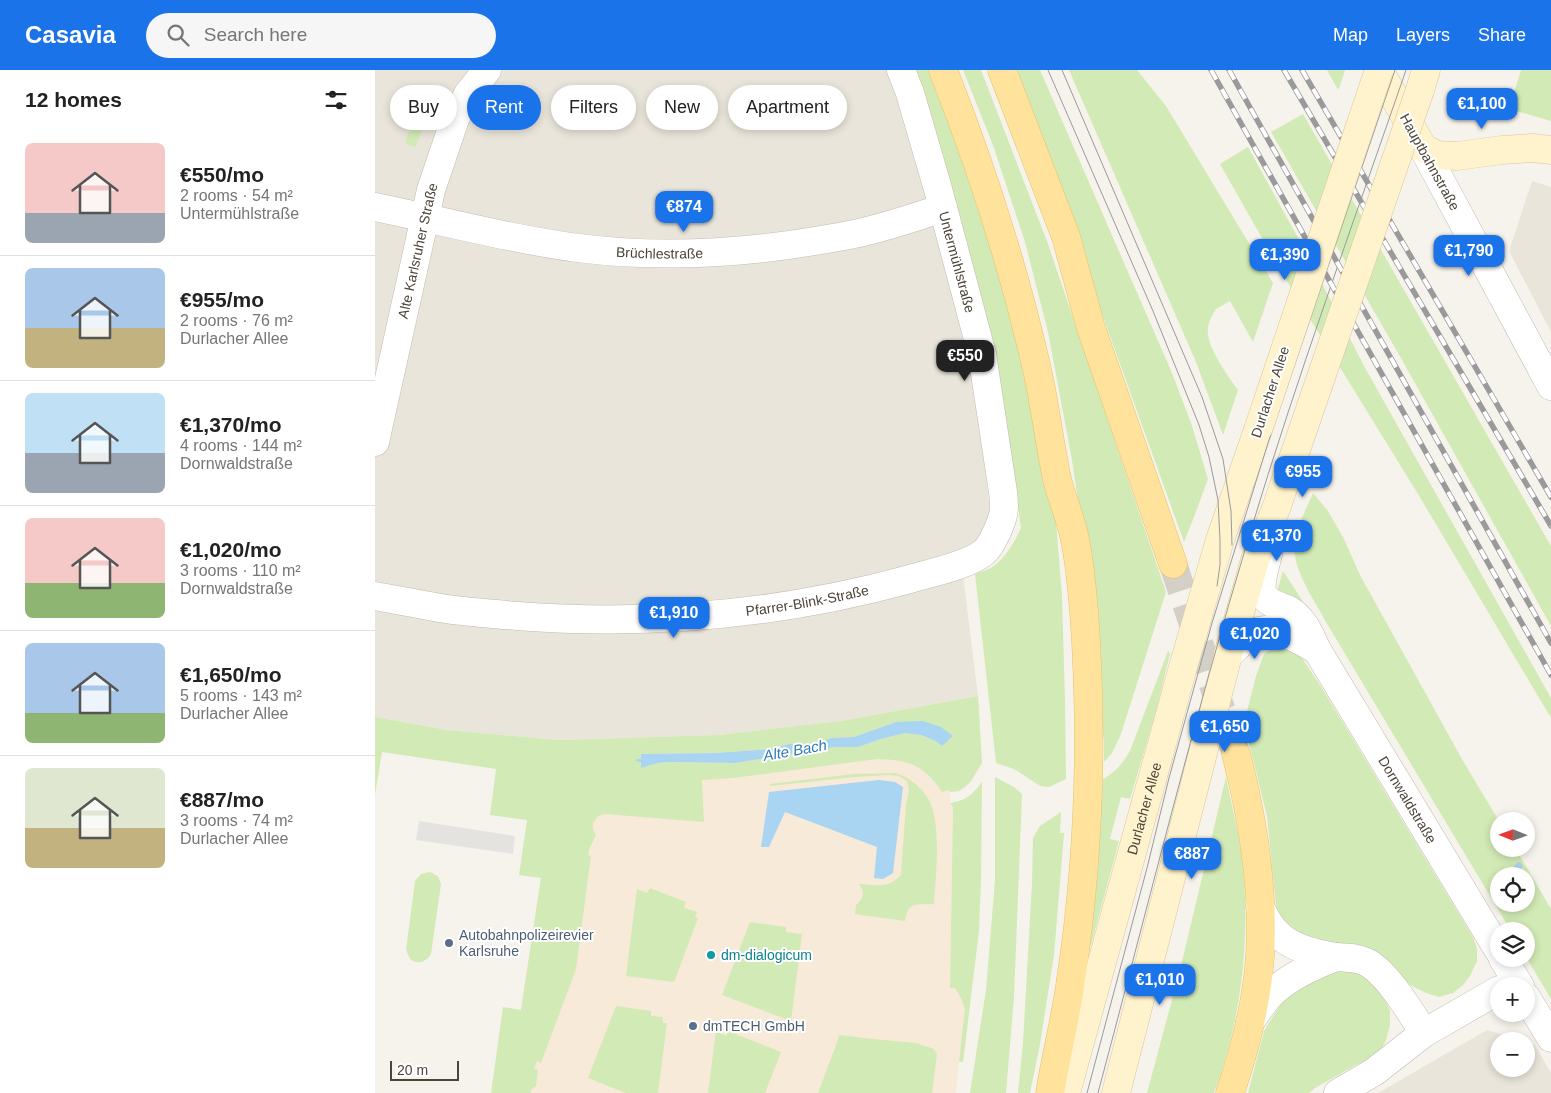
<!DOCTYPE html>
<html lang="en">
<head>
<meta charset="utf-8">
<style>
	body { margin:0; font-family:Helvetica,sans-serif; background:#f6f6f6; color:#222; height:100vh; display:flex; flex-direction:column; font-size:19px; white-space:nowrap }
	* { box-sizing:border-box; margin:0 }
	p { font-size:16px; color:#767676 }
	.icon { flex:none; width:28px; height:28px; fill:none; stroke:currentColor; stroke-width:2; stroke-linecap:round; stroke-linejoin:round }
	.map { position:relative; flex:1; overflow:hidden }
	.details { display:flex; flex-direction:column; background:#fff; width:375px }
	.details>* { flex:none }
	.banner { position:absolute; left:15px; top:15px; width:475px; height:45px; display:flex; gap:10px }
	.needle { width:32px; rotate:271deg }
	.tools { position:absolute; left:1115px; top:742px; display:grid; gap:10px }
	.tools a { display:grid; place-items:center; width:45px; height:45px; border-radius:50%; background:#fff; box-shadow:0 2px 8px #0003; font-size:25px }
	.scale { position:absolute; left:15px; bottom:12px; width:69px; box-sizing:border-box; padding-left:5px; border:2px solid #4b4439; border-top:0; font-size:14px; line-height:18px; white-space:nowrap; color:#4b4439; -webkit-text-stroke:4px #fff; paint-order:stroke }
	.price { position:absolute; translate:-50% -42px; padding:0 11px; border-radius:10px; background:#1a73e8; color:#fff; font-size:16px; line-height:32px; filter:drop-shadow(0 1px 2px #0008) }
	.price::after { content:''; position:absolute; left:50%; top:30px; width:15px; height:11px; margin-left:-8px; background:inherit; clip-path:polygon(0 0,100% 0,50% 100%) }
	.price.selected { background:#222; color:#fff }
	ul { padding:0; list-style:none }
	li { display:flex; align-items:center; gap:15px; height:125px; padding:0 25px }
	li+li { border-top:1px solid #e0e0e0 }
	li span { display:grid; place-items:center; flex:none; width:140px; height:100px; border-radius:8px; color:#555 }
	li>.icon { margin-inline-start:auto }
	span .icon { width:60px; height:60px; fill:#fffc; stroke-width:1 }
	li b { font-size:21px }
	h2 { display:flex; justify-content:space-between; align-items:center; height:60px; padding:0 25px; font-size:21px }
	.pill { padding:0 18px; border-radius:22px; background:#fff; box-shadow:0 2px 8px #0003; font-size:18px; line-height:45px }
	.pill.selected { background:#1a73e8; color:#fff }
	header { display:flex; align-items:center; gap:30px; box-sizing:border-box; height:70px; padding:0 25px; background:#1a73e8; color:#fff }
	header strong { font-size:24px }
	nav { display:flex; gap:28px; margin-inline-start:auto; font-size:18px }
	.search { width:350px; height:45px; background:#f6f6f6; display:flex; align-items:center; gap:12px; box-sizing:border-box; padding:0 18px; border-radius:28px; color:#767676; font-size:19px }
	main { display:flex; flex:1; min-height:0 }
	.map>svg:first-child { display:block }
	.residential { fill:#eae5da }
	.commercial { fill:#f7ead8 }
	.green { fill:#d2eab5; fill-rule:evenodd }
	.parking { fill:#e5e3e0 }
	.water { fill:#a9d4f2 }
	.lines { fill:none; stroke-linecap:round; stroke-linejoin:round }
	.stream { stroke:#a9d4f2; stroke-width:7 }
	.primary-tunnel { stroke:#d4d0c8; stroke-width:28; stroke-dasharray:28 14; stroke-linecap:butt }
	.street-casing { stroke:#c2bbae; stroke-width:29 }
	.secondary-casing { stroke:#d6c79b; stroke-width:29 }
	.primary-casing { stroke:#e6c16a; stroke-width:29 }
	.street { stroke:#fff; stroke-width:28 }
	.secondary { stroke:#fff3cd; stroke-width:28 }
	.primary { stroke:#ffe39c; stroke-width:28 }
	.tram { stroke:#9a9a9a; stroke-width:1 }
	.rail-casing { stroke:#9a9a9a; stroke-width:5.5 }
	.rail { stroke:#fff; stroke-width:4; stroke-dasharray:11; stroke-linecap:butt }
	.secondary-bridge-casing { stroke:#d6c79b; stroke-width:29; stroke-linecap:butt }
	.secondary-bridge { stroke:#fff3cd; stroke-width:28 }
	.service-dot { fill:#5c6f8a; stroke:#fff; stroke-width:2 }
	.culture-dot { fill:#0f9aa8; stroke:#fff; stroke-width:2 }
	.labels { text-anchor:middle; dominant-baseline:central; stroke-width:4; stroke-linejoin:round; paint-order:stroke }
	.street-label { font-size:14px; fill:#4b4439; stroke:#fff }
	.service-label { font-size:14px; fill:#4e5e75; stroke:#fff; text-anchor:start }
	.culture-label { font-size:14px; fill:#0d838f; stroke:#fff; text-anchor:start }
	.water-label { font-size:15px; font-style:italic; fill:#2e7ab2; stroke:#fff }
</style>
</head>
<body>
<header>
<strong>Casavia</strong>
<div class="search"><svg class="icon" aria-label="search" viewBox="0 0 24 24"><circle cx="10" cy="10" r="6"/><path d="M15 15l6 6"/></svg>Search here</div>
<nav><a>Map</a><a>Layers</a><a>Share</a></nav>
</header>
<main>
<section class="details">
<h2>12 homes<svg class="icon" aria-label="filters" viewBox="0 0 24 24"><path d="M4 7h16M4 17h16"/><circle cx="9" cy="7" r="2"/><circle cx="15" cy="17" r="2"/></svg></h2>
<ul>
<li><span style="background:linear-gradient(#f6c9c9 70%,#9aa5b1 0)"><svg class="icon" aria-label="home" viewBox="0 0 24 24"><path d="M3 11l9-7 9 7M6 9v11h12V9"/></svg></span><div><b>€550/mo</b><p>2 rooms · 54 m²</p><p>Untermühlstraße</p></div></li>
<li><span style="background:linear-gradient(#a9c7e8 60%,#c2b280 0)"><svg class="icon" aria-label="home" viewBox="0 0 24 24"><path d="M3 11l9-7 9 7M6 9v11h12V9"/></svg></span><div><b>€955/mo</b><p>2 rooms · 76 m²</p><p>Durlacher Allee</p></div></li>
<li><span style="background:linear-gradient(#bfe0f5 60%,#9aa5b1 0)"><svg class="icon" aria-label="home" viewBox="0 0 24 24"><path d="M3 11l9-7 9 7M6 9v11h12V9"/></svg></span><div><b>€1,370/mo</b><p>4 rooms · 144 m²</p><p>Dornwaldstraße</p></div></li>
<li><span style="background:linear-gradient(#f6c9c9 65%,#8fb573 0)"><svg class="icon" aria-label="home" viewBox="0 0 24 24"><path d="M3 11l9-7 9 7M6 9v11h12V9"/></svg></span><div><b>€1,020/mo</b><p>3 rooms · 110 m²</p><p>Dornwaldstraße</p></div></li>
<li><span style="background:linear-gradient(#a9c7e8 70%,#8fb573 0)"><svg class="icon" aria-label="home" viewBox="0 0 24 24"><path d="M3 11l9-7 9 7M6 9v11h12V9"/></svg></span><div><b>€1,650/mo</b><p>5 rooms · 143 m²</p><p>Durlacher Allee</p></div></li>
<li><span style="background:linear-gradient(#dfe7d0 60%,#c2b280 0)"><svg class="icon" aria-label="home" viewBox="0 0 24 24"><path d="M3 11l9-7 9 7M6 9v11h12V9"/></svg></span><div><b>€887/mo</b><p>3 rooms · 74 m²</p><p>Durlacher Allee</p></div></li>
</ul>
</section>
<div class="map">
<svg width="1176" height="1023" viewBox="0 0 1176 1023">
	<rect width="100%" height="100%" fill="#f6f3ec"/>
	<g class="residential">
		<path d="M0,0H515L552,121L597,306L605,358L616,447L603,470L585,481L603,626L466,651L344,665L184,670L72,660L0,647Z"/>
		<path d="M1157,111L1176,117V262L1134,181Z"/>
		<path d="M1112,960L1148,971H1124V999H1151V972L1160,975L1176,1003V1023H1003Z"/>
	</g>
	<path class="commercial" d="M603,626L607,693L596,711L590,717L584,721L575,723V733L578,737L575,915H597L588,992H584L581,1023H133L166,808L184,670L344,665L466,651Z"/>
	<g class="green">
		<path d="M537,0H558L620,164L678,414L687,526L690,630L691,709L674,717L665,716L639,699L621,693L600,504C606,501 614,500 619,496C631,487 640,471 646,458L622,288L585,146L545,21Z"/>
		<path d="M588,0H606L673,174L791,522L746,664L737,683L729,692V668L724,659L712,492L697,390L673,262L650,172L618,75Z"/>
		<path d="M636,0H665L797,303L816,353L833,409L819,447L809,472L667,77Z"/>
		<path d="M694,0H762L791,36L898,213L878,272L855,231L841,239C838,244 834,251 833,257C830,275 853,306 863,320L848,365L821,292Z"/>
		<path d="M952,0H970L964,19L962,18Z"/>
		<path d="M1146,0H1176V51L1134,39Z"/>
		<path d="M40,43L52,46L41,77L30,73Z"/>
		<path d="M928,44L1176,476V556L1027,290L896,62Z"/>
		<path d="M873,77L932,184L989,296L1176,628V648L1046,429L905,200L845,94Z"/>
		<path d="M938,423L953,441L969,469L985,505L1088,691L1124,751V779H1141L1176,839V929L1151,887V861H1136L951,552C939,529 920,504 919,477C919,463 932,437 938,423ZM1124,806H1151V834H1124Z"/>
		<path d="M908,501L936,544L901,525Z"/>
		<path d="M910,576L923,582L947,618L1098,867L1102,879V891L1095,906L1088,915L1078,923L1064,927L1051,923L1035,915L1020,903L926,868L902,845L892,746L869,653L881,606L889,584L898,578Z"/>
		<path d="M793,581L795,584L780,645L755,729L746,727L735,769L744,771L716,875L714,877L720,729H727L728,709C741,702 747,694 755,681Z"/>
		<path d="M603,626L607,693L596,711L590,717L584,721L575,722L574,720L567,722C548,694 534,690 502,689L358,708L327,710L329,752L230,744L223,746L218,753V760L221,765L215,777L213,785L216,786L201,899L166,993L162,991L159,999L163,1000L161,1016L156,1020V1023H116L128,937L146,940L166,808L144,805L152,750L115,745L121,699L7,682L0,725V647L72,660L184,670L344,665L466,651ZM521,652L577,666L561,671L546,665L530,663L506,669L483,677H457L441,683L414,684L360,693L296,692L283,693L267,698L266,692L262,689H266L267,684L340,683L395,679L414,674H441L456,668L479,667Z"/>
		<path d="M520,703C536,707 554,723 558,740C565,769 561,805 559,834C542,835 533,830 530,851L480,844L481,835C489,829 490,822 484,814C502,815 513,819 526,805L531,734L534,720L532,711L524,706L512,705L480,707L395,716V714L479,704Z"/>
		<path d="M620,707L639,717L647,724L639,927L631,1023H595L611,920L620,810Z"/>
		<path d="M851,707C856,733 863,759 867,786C876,865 867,949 839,1023H772L805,900Z"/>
		<path d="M607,712L606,809L604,861L588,992L584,991L590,939L586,928L580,918H575L578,737L575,733C591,731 598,724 607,712Z"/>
		<path d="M686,742L685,763H689L679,885L665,974L655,1023H643L648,973L657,813L658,768L665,756Z"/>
		<path d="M55,802L63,806L66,814L56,884C51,892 43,895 35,889L31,880L40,811L46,804Z"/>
		<path d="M275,818L311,832L309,838L322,842L320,847L323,848L299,912L251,906L262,819L272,823Z"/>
		<path d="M375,852L411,857V862L427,864L416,951L347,925Z"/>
		<path d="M980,900L993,907L1007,925L1015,940V955L1011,970L1006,980L998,988L981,995L940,1018L934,1023H873L889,961L905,935L925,913L946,901Z"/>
		<path d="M241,936L276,941V946L288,947V953H292L283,1023H251L213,1008Z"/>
		<path d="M341,961L351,966L353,961L406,982L390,1023H333Z"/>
		<path d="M464,965L498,969L541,973L559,979L562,984L557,1023H443L463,970Z"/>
	</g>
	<path class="parking" d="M44,751L140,766L138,784L41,770Z"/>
	<g class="water">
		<path d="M548,651L566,657L578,666L567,676L561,671L546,665L530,663L506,669L483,677H457L441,683L414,684L360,693L296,692L283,693L266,698V692L261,691L262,689H266V684L340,683L395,679L414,674H441L456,668L479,667L521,652Z"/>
		<path d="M504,710L520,712L528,717L518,803L508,809L499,808L502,777L410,742L394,777H386L394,722Z"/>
	</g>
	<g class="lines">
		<path class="stream" d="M1135,806L1144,796"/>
		<path class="primary-tunnel" d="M798,494L861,684"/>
		<defs>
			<g id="street">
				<path d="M1048,78L1176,316"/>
				<path id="s1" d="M0,137C68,151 135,169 203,178C282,188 362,184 440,171C459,168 478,165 496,160C520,154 544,146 568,138"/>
				<path id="s2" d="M0,372L56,120L80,49L93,24L112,0"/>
				<path id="s3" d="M894,479C892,492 885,508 887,521C890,534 904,535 914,540C929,549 935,565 942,580L1124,881"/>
				<path id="s4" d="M0,526C24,530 47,535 71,539C94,542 118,544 142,546C274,556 408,544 535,509C555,503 600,494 612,479C618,472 626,454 628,445C630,438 629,430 628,422L607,284L563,119L535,23L526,0"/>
				<path d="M853,585C862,577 873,565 884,561C904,556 926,571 942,580"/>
				<path d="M885,837C890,847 894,856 902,863C915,878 942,884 961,887C972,888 981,887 991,892C1012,902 1036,943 1049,963"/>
				<path d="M1128,889L1145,916"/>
				<path d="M1151,927L1176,968"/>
				<path d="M875,952C882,942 890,929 899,921C917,905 939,895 961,887"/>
				<path d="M963,1023L999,1002L1049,963L1124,920"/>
			</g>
			<g id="secondary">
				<path d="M1004,0L1048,78L1062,85L1082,86L1127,80L1158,78L1176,80"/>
				<path d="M1045,20L1051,0"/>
				<path id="s5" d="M691,1023L808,597L845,470L884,357"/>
				<path d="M741,1023L853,585L880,490L902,436L912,406"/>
			</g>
			<g id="primary">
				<path d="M568,0C606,96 638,195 661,295C670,333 674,371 682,409C687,429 696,449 700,470C705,494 707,518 709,542C718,664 714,789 696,909C691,948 681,985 675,1023"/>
				<path d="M627,0L691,167L716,258L798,494"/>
				<path d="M855,1023C870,979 882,933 885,886C889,818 878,749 861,684"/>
			</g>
		</defs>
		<use href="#street" class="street-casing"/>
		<use href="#secondary" class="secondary-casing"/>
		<use href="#primary" class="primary-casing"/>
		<use href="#street" class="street"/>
		<use href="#secondary" class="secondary"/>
		<use href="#primary" class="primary"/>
		<g class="tram">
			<path d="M673,0L778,241L824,355L834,387L843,430L845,470V495L842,516"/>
			<path d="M687,0L827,327L848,389L856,441L857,475"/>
			<path d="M712,1023L772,798L794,708L837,553L893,373L1020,0"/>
			<path d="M723,1023C773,836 819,648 875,463C922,307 978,154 1031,0"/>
		</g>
		<defs>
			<g id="rail">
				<path d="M836,0L1176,605"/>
				<path d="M854,0L1176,573"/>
				<path d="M909,0L1176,456"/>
				<path d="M927,0L1176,427"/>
			</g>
		</defs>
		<use href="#rail" class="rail-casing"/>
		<use href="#rail" class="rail"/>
		<defs>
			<g id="secondary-bridge">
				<path d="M884,357L1004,0"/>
				<path d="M912,406L1045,20"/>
			</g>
		</defs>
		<use href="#secondary-bridge" class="secondary-bridge-casing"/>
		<use href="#secondary-bridge" class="secondary-bridge"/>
	</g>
	<g class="service-dot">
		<circle cx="74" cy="873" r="5"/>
		<circle cx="318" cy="956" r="5"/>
	</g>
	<circle class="culture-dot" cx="336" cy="885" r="5"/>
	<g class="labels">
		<g class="street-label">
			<text transform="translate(1055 92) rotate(61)">Hauptbahnstraße</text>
			<text stroke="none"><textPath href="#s2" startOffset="196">Alte Karlsruher Straße</textPath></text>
			<text stroke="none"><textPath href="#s1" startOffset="289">Brüchlestraße</textPath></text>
			<text transform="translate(582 192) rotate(75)">Untermühlstraße</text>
			<text transform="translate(895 322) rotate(-72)">Durlacher Allee</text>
			<text stroke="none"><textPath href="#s4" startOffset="435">Pfarrer-Blink-Straße</textPath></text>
			<text stroke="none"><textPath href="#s3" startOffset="302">Dornwaldstraße</textPath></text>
			<text stroke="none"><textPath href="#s5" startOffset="295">Durlacher Allee</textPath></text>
		</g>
		<g class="service-label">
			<text x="84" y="865">Autobahnpolizeirevier<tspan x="84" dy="16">Karlsruhe</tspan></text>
			<text x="328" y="956">dmTECH GmbH</text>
		</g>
		<g class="culture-label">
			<text x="346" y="885">dm-dialogicum</text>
		</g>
		<g class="water-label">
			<text transform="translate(420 680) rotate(-10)">Alte Bach</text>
		</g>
	</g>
</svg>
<div class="tools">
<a><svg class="needle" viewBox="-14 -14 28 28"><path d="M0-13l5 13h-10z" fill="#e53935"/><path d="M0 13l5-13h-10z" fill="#767676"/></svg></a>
<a><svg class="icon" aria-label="locate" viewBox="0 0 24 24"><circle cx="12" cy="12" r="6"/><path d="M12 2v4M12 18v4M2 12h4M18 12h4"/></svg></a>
<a><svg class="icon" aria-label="layers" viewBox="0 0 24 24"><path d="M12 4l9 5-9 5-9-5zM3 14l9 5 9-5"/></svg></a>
<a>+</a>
<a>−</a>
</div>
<div class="scale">20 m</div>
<b class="price" style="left:1107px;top:60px">€1,100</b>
<b class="price" style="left:309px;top:163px">€874</b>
<b class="price" style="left:1094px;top:207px">€1,790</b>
<b class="price" style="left:910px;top:211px">€1,390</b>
<b class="price selected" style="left:590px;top:312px">€550</b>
<b class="price" style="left:928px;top:428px">€955</b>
<b class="price" style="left:902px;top:492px">€1,370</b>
<b class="price" style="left:299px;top:569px">€1,910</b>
<b class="price" style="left:880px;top:590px">€1,020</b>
<b class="price" style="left:850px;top:683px">€1,650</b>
<b class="price" style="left:817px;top:810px">€887</b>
<b class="price" style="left:785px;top:936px">€1,010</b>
<div class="banner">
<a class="pill">Buy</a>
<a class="pill selected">Rent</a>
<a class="pill">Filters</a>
<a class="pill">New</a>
<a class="pill">Apartment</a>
</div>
</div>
</main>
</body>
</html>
